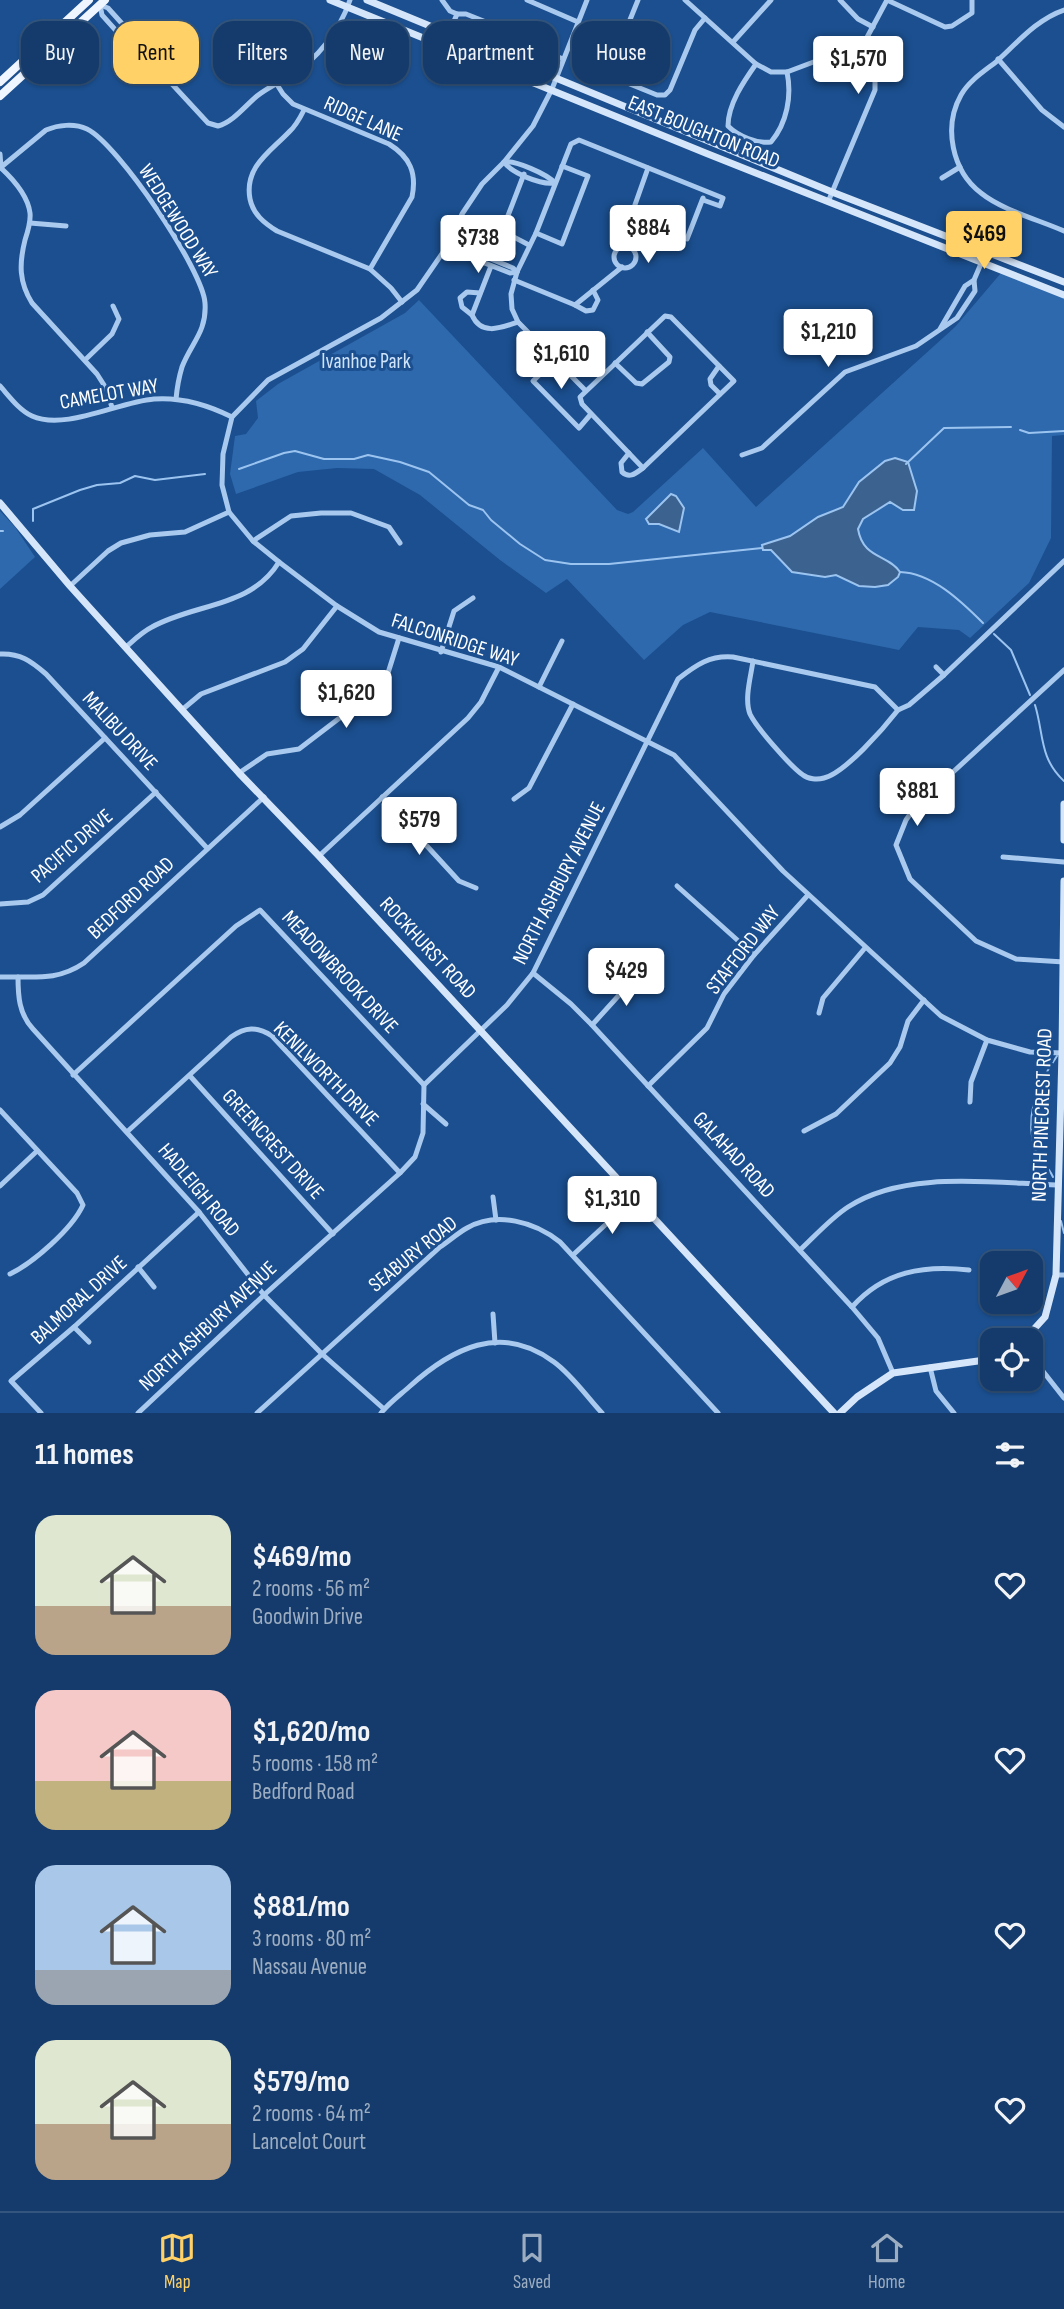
<!DOCTYPE html>
<html lang="en">
<head>
<meta charset="utf-8">
<style>
	body { margin:0; font-family:"Sofia Sans Condensed",sans-serif; background:#1d4271; color:#f1f3f6; height:100vh; display:flex; flex-direction:column; font-size:26px; white-space:nowrap }
	* { box-sizing:border-box; margin:0 }
	p { font-size:23px; color:#9dadc1 }
	.icon { flex:none; width:38px; height:38px; fill:none; stroke:currentColor; stroke-width:2; stroke-linecap:round; stroke-linejoin:round }
	.map { position:relative; height:1413px; overflow:hidden }
	.details { display:flex; flex-direction:column; background:#143b6b; flex:1 }
	.details>* { flex:none }
	.guide { position:absolute; left:21px; top:21px; width:700px; height:63px; display:flex; gap:14px }
	.needle { width:46px; rotate:49deg }
	.tools { position:absolute; left:980px; top:1251px; display:grid; gap:14px }
	.tools a { display:grid; place-items:center; width:63px; height:63px; border-radius:14px; background:#143b6b; box-shadow:0 2px 5px #0004,0 0 0 2px #33557e; font-size:35px }
	.price { position:absolute; translate:-50% -60px; padding:0 16px; border-radius:7px; background:#fff; color:#222; font-size:23px; line-height:46px; filter:drop-shadow(0 2px 4px #0008) }
	.price::after { content:''; position:absolute; left:50%; top:42px; width:21px; height:16px; margin-left:-10px; background:inherit; clip-path:polygon(0 0,100% 0,50% 100%) }
	.price.on { background:#ffd166; color:#111 }
	ul { padding:0; list-style:none }
	li { display:flex; align-items:center; gap:21px; height:175px; padding:0 35px }
	li span { display:grid; place-items:center; flex:none; width:196px; height:140px; border-radius:21px; color:#555 }
	li>.icon { margin-inline-start:auto }
	span .icon { width:84px; height:84px; fill:#fffc; stroke-width:1 }
	li b { font-size:30px }
	h2 { display:flex; justify-content:space-between; align-items:center; height:84px; padding:0 35px; font-size:30px }
	.chip { padding:0 24px; border-radius:21px; background:#143b6b; box-shadow:0 2px 5px #0004,0 0 0 2px #33557e; font-size:24px; line-height:63px }
	.chip.on { background:#ffd166; color:#111 }
	.menu { display:flex; justify-content:space-around; align-items:center; height:98px; border-top:2px solid #33557e; background:#143b6b; font-size:19px; color:#9dadc1 }
	.menu a { display:grid; justify-items:center; gap:4px }
	.menu .on { color:#ffd166 }
	.map>svg:first-child { display:block }
	.green { fill:#2e69ad }
	.water { fill:#3c6290; stroke:#9cc4f0; stroke-width:2 }
	.lines { fill:none; stroke-linecap:round; stroke-linejoin:round }
	.stream { stroke:#9cc4f0; stroke-width:2 }
	.street { stroke:#a9c9ee; stroke-width:5 }
	.secondary { stroke:#d6e6fa; stroke-width:7 }
	.primary { stroke:#f0f6ff; stroke-width:8 }
	.labels { text-anchor:middle; dominant-baseline:central; stroke-width:6; stroke-linejoin:round; paint-order:stroke }
	.street-label { font-size:21px; fill:#fff; stroke:#1b4f8f }
	.park-label { font-size:21px; fill:#cfe3fa; stroke:#1b4f8f }
</style>
</head>
<body>
<div class="map">
<svg width="1064" height="1413" viewBox="0 0 1064 1413">
	<rect width="100%" height="100%" fill="#1b4f8f"/>
	<g class="green">
		<path d="M1001,273L1064,297V435L1052,436L1051,538L1029,583L970,638L959,630L918,627L899,650L710,612L683,625L644,660L567,579L546,593L500,560L420,495L374,469L337,468L298,472L236,494L230,474L235,436L246,434L258,418L256,401L278,384L405,313L419,300L617,510L628,514L633,512L703,448L756,507L955,327Z"/>
		<path d="M0,511L15,527L35,557L0,589Z"/>
	</g>
	<g class="water">
		<path d="M895,458L908,462L917,491L914,510H903L890,502L863,519L858,529C863,559 888,554 900,572L898,577L888,585L875,587L859,586L836,575L825,577L792,572L771,550H763L762,545L765,544L790,536L818,517L843,507L859,482L885,461Z"/>
		<path d="M671,494L676,496L684,508L679,532L659,524H649L646,519Z"/>
	</g>
	<g class="lines">
		<g class="stream">
			<path d="M1020,430L1029,433L1064,431"/>
			<path d="M906,464L944,428L1011,427"/>
			<path d="M239,469L284,453L295,451L324,459H354L368,455L400,462L429,472L469,505L483,510L491,520L520,544L545,560L571,564H609L762,548"/>
			<path d="M33,521V509L80,490L97,485L120,483L135,476L155,480L205,474"/>
			<path d="M0,531H3"/>
			<path d="M900,572C932,573 961,601 983,623"/>
			<path d="M994,634L1011,650L1030,695"/>
			<path d="M1035,705C1044,734 1039,758 1064,781"/>
			<path d="M1053,1177C1048,1166 1037,1156 1035,1149C1024,1116 1038,1083 1057,1056"/>
			<path d="M1061,1221L1064,1233"/>
		</g>
		<g class="street">
			<path d="M442,0L450,11L457,14L449,33"/>
			<path d="M527,0L578,22"/>
			<path d="M587,0L552,89L533,126L504,162L482,184L462,214L448,245L417,290L381,318L268,380L232,417L223,454L222,485L229,512L253,541L279,562L337,606L379,632L499,667L674,755L783,871L941,1016L987,1040L1030,1052L1064,1053"/>
			<path d="M638,0L612,64L613,73L620,80L657,95H665L670,90L695,30L705,18"/>
			<path d="M685,0L756,64L771,72H787L864,43"/>
			<path d="M840,0L858,19L873,27"/>
			<path d="M887,0L945,27L952,26L972,13V0"/>
			<path d="M100,5L108,8L153,58L159,70L208,123L218,126C233,122 245,106 257,96C267,88 278,83 290,76C317,60 340,30 350,0"/>
			<path d="M100,5L102,15L146,64L159,70"/>
			<path d="M1064,10C1037,19 1017,43 996,62C983,72 969,81 961,95C943,127 952,171 981,193C1002,210 1039,220 1064,231"/>
			<path d="M457,14H466L496,26"/>
			<path d="M501,33L563,59"/>
			<path d="M733,42L771,0"/>
			<path d="M998,59L1042,110L1064,127"/>
			<path d="M756,64C744,81 728,104 728,126C738,136 757,144 771,142C787,123 792,96 787,72"/>
			<path d="M276,83L283,94L293,104L389,144C410,157 417,173 412,197L370,269"/>
			<path d="M304,110C300,118 296,126 289,132C270,152 244,167 250,199C253,214 264,223 277,231L370,269L391,288L402,302"/>
			<path d="M0,154L1,167"/>
			<path d="M504,162C515,160 547,174 555,183"/>
			<path d="M504,162C511,173 541,185 554,183"/>
			<path d="M0,167C12,178 28,196 30,213C31,222 28,231 25,240C19,264 19,282 32,303L97,374L104,385L112,407"/>
			<path d="M0,168L46,130C58,125 74,123 87,129C118,144 203,270 205,303C207,332 191,343 182,367C179,377 177,388 176,399"/>
			<path d="M648,168L631,216L687,239L703,198"/>
			<path d="M524,174L504,226L506,233L529,245"/>
			<path d="M942,178L960,167"/>
			<path d="M828,202L875,90V71L864,43L887,0"/>
			<path d="M30,223L66,226"/>
			<path d="M536,233L562,244L588,176L562,166"/>
			<path d="M448,245H457L513,268L517,272"/>
			<path d="M448,245L454,251L510,273L517,272"/>
			<circle cx="625" cy="257" r="11"/>
			<path d="M491,266L472,315C481,336 501,328 518,322"/>
			<path d="M514,280L575,305L622,267"/>
			<path d="M974,280L986,252"/>
			<path d="M575,305L586,311L593,310L598,300L593,290"/>
			<path d="M472,315L462,307L460,298L467,292L480,293"/>
			<path d="M665,316L671,317L734,381L643,468L582,404L580,397Z"/>
			<path d="M85,360L112,334L119,319L113,306"/>
			<path d="M555,360L533,381L579,428L591,414"/>
			<path d="M615,363L636,383L642,384L669,362L670,357L647,332"/>
			<path d="M719,366L710,379L711,385L720,394"/>
			<path d="M0,386C9,396 19,410 32,416C65,431 118,402 154,399C181,397 208,405 232,417"/>
			<path d="M585,390L518,322L512,309L511,294L517,272L536,233L571,144L579,140L723,198L720,206L703,200"/>
			<path d="M629,453L621,463L622,472C630,479 636,473 643,468"/>
			<path d="M742,455L762,448L845,372L916,346L957,318L975,291L974,280L965,286L940,329"/>
			<path d="M253,541L291,516L321,513H351L389,527L400,543"/>
			<path d="M70,586L108,551L121,543L150,535L185,532L229,512"/>
			<path d="M126,647C134,640 142,632 152,627C195,603 251,608 279,562"/>
			<path d="M441,652L454,611L473,598"/>
			<path d="M0,654C20,653 31,661 46,674L207,848"/>
			<path d="M753,661C751,676 744,699 750,714C756,727 791,767 803,775C808,779 817,780 824,778C845,773 884,728 898,710"/>
			<path d="M936,667L944,675"/>
			<path d="M1064,670L915,807L906,820L896,845L910,879L976,941L1016,959L1064,962"/>
			<path d="M539,687L562,641"/>
			<path d="M183,709L201,694L285,662L303,649L337,606"/>
			<path d="M239,773L267,754L299,749L371,694L388,673L399,638"/>
			<path d="M382,797L459,881L476,888"/>
			<path d="M514,799L529,788L573,704"/>
			<path d="M0,827L20,815L105,738"/>
			<path d="M319,856L468,718L481,702L499,667"/>
			<path d="M1003,857L1064,862"/>
			<path d="M677,886L754,955"/>
			<path d="M0,904L28,902L43,895L156,792"/>
			<path d="M533,973L571,1004L592,1025L852,1307L878,1338L893,1373"/>
			<path d="M0,977C33,976 56,982 84,963L264,797"/>
			<path d="M18,977C18,996 19,1014 33,1029L199,1212L264,1295L322,1354L384,1409"/>
			<path d="M819,1013L823,998L865,948"/>
			<path d="M592,1025L640,972"/>
			<path d="M73,1075L236,926L260,910L424,1085"/>
			<path d="M190,1076L333,1234"/>
			<path d="M648,1086L707,1028L724,994L754,955L808,895"/>
			<path d="M970,1102L971,1082L987,1040"/>
			<path d="M423,1104L446,1124"/>
			<path d="M0,1110L77,1193L83,1205C72,1229 33,1263 10,1274"/>
			<path d="M128,1131L231,1037C245,1027 257,1026 272,1036L400,1173"/>
			<path d="M804,1131L836,1114L890,1063L900,1047L908,1021L924,1000"/>
			<path d="M0,1186L37,1151"/>
			<path d="M493,1197L496,1220"/>
			<path d="M800,1250C815,1236 831,1218 848,1207C904,1170 992,1183 1057,1185"/>
			<path d="M573,1255L634,1198"/>
			<path d="M138,1267L154,1287"/>
			<path d="M1056,1275H1064"/>
			<path d="M852,1307C884,1271 924,1265 969,1270"/>
			<path d="M493,1314L495,1343"/>
			<path d="M74,1327L89,1342"/>
			<path d="M1031,1356L1064,1398"/>
			<path d="M930,1367L936,1391L954,1413"/>
			<path d="M41,1413L11,1381L74,1327L199,1212"/>
			<path d="M138,1413L264,1295L400,1173L415,1157L423,1133L424,1085L507,1005L533,973L678,679C696,665 710,655 733,657L875,687L898,710L909,705L944,675L1064,561"/>
			<path d="M257,1413L440,1247C449,1241 458,1233 467,1228C497,1211 535,1222 560,1242L718,1413"/>
			<path d="M381,1413C389,1403 400,1395 409,1387C451,1349 501,1322 554,1362C572,1375 587,1397 602,1413"/>
		</g>
		<g class="secondary">
			<path d="M330,0L708,154L1064,295"/>
			<path d="M367,0L832,192L1064,282"/>
			<path d="M0,503L70,586L239,773L319,856L834,1413"/>
			<path d="M1064,804V840"/>
			<path d="M1024,1340L1045,1317L1056,1275L1062,1053L1064,881"/>
			<path d="M840,1413L857,1397L893,1373L992,1359"/>
		</g>
		<g class="primary">
			<path d="M0,82L89,0"/>
			<path d="M0,96L105,0"/>
		</g>
	</g>
	<g class="labels">
		<g class="street-label">
			<text transform="translate(363 119) rotate(24)">RIDGE LANE</text>
			<text transform="translate(704 132) rotate(22)">EAST BOUGHTON ROAD</text>
			<text transform="translate(178 221) rotate(58)">WEDGEWOOD WAY</text>
			<text transform="translate(109 394) rotate(-10)">CAMELOT WAY</text>
			<text transform="translate(455 640) rotate(18)">FALCONRIDGE WAY</text>
			<text transform="translate(120 731) rotate(47)">MALIBU DRIVE</text>
			<text transform="translate(72 846) rotate(-41)">PACIFIC DRIVE</text>
			<text transform="translate(559 883) rotate(-63)">NORTH ASHBURY AVENUE</text>
			<text transform="translate(131 898) rotate(-43)">BEDFORD ROAD</text>
			<text transform="translate(428 948) rotate(47)">ROCKHURST ROAD</text>
			<text transform="translate(743 950) rotate(-52)">STAFFORD WAY</text>
			<text transform="translate(340 972) rotate(47)">MEADOWBROOK DRIVE</text>
			<text transform="translate(326 1074) rotate(45)">KENILWORTH DRIVE</text>
			<text transform="translate(1042 1115) rotate(-88)">NORTH PINECREST ROAD</text>
			<text transform="translate(273 1144) rotate(48)">GREENCREST DRIVE</text>
			<text transform="translate(734 1155) rotate(47)">GALAHAD ROAD</text>
			<text transform="translate(199 1190) rotate(50)">HADLEIGH ROAD</text>
			<text transform="translate(413 1254) rotate(-39)">SEABURY ROAD</text>
			<text transform="translate(79 1300) rotate(-42)">BALMORAL DRIVE</text>
			<text transform="translate(208 1326) rotate(-43)">NORTH ASHBURY AVENUE</text>
		</g>
		<g class="park-label">
			<text x="366" y="361">Ivanhoe Park</text>
		</g>
	</g>
</svg>
<div class="tools">
<a><svg class="needle" viewBox="-14 -14 28 28"><path d="M0-13l5 13h-10z" fill="#e53935"/><path d="M0 13l5-13h-10z" fill="#9dadc1"/></svg></a>
<a><svg class="icon" aria-label="locate" viewBox="0 0 24 24"><circle cx="12" cy="12" r="6"/><path d="M12 2v4M12 18v4M2 12h4M18 12h4"/></svg></a>
</div>
<b class="price" style="left:858px;top:96px">$1,570</b>
<b class="price" style="left:648px;top:265px">$884</b>
<b class="price on" style="left:984px;top:271px">$469</b>
<b class="price" style="left:478px;top:275px">$738</b>
<b class="price" style="left:828px;top:369px">$1,210</b>
<b class="price" style="left:561px;top:391px">$1,610</b>
<b class="price" style="left:346px;top:730px">$1,620</b>
<b class="price" style="left:917px;top:828px">$881</b>
<b class="price" style="left:419px;top:857px">$579</b>
<b class="price" style="left:626px;top:1008px">$429</b>
<b class="price" style="left:612px;top:1236px">$1,310</b>
<div class="guide">
<a class="chip">Buy</a>
<a class="chip on">Rent</a>
<a class="chip">Filters</a>
<a class="chip">New</a>
<a class="chip">Apartment</a>
<a class="chip">House</a>
</div>
</div>
<section class="details">
<h2>11 homes<svg class="icon" aria-label="filters" viewBox="0 0 24 24"><path d="M4 7h16M4 17h16"/><circle cx="9" cy="7" r="2"/><circle cx="15" cy="17" r="2"/></svg></h2>
<ul>
<li><span style="background:linear-gradient(#dfe7d0 65%,#b9a48a 0)"><svg class="icon" aria-label="home" viewBox="0 0 24 24"><path d="M3 11l9-7 9 7M6 9v11h12V9"/></svg></span><div><b>$469/mo</b><p>2 rooms · 56 m²</p><p>Goodwin Drive</p></div><svg class="icon" aria-label="heart" viewBox="0 0 24 24"><path d="M12 20l-8-8c-3-5 5-10 8-4 3-6 11-1 8 4z"/></svg></li>
<li><span style="background:linear-gradient(#f6c9c9 65%,#c2b280 0)"><svg class="icon" aria-label="home" viewBox="0 0 24 24"><path d="M3 11l9-7 9 7M6 9v11h12V9"/></svg></span><div><b>$1,620/mo</b><p>5 rooms · 158 m²</p><p>Bedford Road</p></div><svg class="icon" aria-label="heart" viewBox="0 0 24 24"><path d="M12 20l-8-8c-3-5 5-10 8-4 3-6 11-1 8 4z"/></svg></li>
<li><span style="background:linear-gradient(#a9c7e8 75%,#9aa5b1 0)"><svg class="icon" aria-label="home" viewBox="0 0 24 24"><path d="M3 11l9-7 9 7M6 9v11h12V9"/></svg></span><div><b>$881/mo</b><p>3 rooms · 80 m²</p><p>Nassau Avenue</p></div><svg class="icon" aria-label="heart" viewBox="0 0 24 24"><path d="M12 20l-8-8c-3-5 5-10 8-4 3-6 11-1 8 4z"/></svg></li>
<li><span style="background:linear-gradient(#dfe7d0 60%,#b9a48a 0)"><svg class="icon" aria-label="home" viewBox="0 0 24 24"><path d="M3 11l9-7 9 7M6 9v11h12V9"/></svg></span><div><b>$579/mo</b><p>2 rooms · 64 m²</p><p>Lancelot Court</p></div><svg class="icon" aria-label="heart" viewBox="0 0 24 24"><path d="M12 20l-8-8c-3-5 5-10 8-4 3-6 11-1 8 4z"/></svg></li>
</ul>
</section>
<nav class="menu">
<a class="on"><svg class="icon" aria-label="map" viewBox="0 0 24 24"><path d="M3 6l6-2 6 2 6-2v14l-6 2-6-2-6 2zM9 4v14M15 6v14"/></svg>Map</a>
<a><svg class="icon" aria-label="saved" viewBox="0 0 24 24"><path d="M7 4h10v16l-5-4-5 4z"/></svg>Saved</a>
<a><svg class="icon" aria-label="home" viewBox="0 0 24 24"><path d="M3 11l9-7 9 7M6 9v11h12V9"/></svg>Home</a>
</nav>
</body>
</html>
